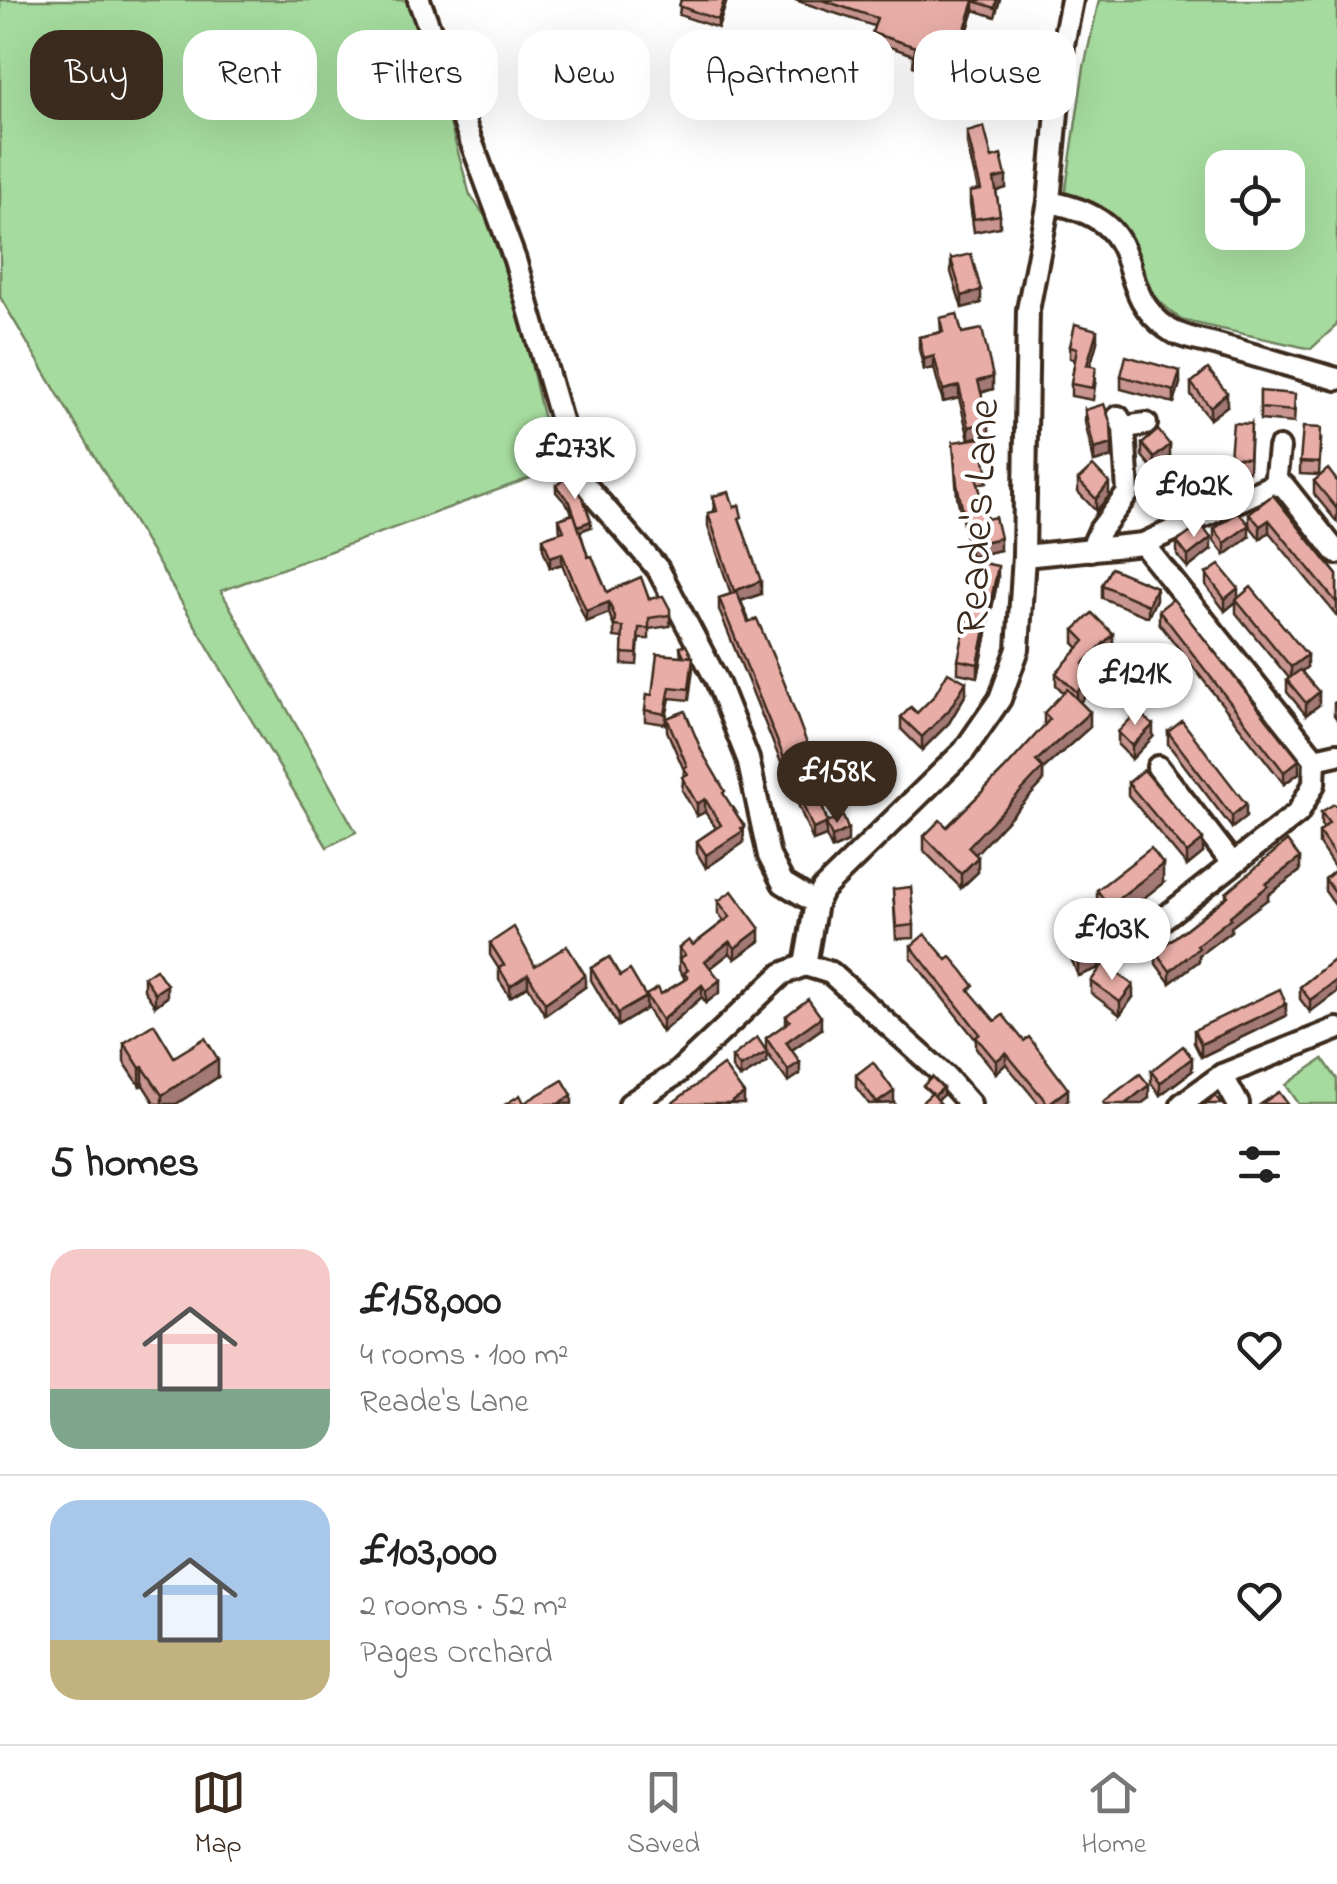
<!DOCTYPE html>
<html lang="en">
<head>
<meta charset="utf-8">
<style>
	body { margin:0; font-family:"Indie Flower",sans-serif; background:#f2f2f2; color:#222; height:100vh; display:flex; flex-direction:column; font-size:38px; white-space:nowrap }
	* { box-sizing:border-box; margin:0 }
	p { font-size:32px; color:#767676 }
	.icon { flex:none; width:55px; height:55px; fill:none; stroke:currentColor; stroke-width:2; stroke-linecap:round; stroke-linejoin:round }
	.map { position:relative; height:1104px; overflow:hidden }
	.drawer { display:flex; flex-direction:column; background:#fff; flex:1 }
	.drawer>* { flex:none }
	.guide { position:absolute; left:30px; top:30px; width:1278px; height:90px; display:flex; gap:20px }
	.tools { position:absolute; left:1205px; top:150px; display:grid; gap:20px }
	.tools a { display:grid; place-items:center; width:100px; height:100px; border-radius:20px; background:#fff; box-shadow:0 10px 40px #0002; font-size:50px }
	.price { position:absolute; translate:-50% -85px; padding:0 22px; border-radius:35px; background:#fff; color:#222; font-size:32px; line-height:65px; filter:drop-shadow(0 2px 5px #0008) }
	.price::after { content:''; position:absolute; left:50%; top:60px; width:30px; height:22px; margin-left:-15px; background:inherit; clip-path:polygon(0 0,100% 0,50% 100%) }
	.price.on { background:#3b2a1e; color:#fff }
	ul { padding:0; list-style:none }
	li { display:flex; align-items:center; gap:30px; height:250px; padding:0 50px }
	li+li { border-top:2px solid #e0e0e0 }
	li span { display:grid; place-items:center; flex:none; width:280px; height:200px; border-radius:30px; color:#555 }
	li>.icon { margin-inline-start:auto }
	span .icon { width:120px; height:120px; fill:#fffc; stroke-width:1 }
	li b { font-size:42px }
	h2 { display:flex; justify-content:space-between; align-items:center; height:120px; padding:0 50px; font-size:42px }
	.chip { padding:0 35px; border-radius:30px; background:#fff; box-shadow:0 10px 40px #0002; font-size:35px; line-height:90px }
	.chip.on { background:#3b2a1e; color:#fff }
	.dock { display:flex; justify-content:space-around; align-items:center; height:140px; border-top:2px solid #e0e0e0; background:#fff; font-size:28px; color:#767676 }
	.dock a { display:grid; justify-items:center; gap:5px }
	.dock .on { color:#3b2a1e }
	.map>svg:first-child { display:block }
	.green { fill:#a5db9e; stroke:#70825e; stroke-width:2.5; fill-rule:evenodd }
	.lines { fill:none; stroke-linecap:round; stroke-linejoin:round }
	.minor-casing { stroke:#3b2a1e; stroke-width:28 }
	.minor { stroke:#fff; stroke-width:20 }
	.wall { fill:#c89590; stroke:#3b2a1e; stroke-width:2.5 }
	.shaded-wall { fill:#a27975; stroke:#3b2a1e; stroke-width:2.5 }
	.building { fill:#e8ada7; stroke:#3b2a1e; stroke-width:2.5 }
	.labels { text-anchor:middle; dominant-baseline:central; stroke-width:8; stroke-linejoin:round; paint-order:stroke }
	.street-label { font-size:45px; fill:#3b2a1e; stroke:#fff }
</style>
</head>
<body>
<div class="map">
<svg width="1337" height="1104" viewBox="0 0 1337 1104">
	<rect width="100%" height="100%" fill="#fff"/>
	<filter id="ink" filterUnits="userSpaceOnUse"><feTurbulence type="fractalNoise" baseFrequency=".01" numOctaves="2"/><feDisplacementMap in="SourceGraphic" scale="20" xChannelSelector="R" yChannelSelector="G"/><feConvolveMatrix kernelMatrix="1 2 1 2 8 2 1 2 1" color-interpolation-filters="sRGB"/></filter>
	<g filter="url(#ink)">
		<g class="green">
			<path d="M0,0H409L428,45L470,195L503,241L555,469L221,591L356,832L327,847L0,297Z"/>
			<path d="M1099,0H1337V325L1311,349L1181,320L1153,296L1104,212L1065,195L1084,67ZM1222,168H1288V232H1222Z"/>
			<path d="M1323,1059L1337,1079V1104H1299L1286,1085Z"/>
		</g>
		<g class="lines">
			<defs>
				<g id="minor">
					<path d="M419,0L515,260L577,476L658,569L717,681L748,759L769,856L783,883L816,903"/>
					<path d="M1049,202C1157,222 1107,285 1167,328C1180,338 1202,340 1218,345C1258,356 1297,368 1337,379"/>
					<path d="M1124,427L1146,424"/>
					<path d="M1275,484L1284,486L1337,553"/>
					<path d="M1143,544L1315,759"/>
					<path d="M1091,550L1100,530L1128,493L1124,427L1118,417"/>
					<path d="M1024,556L1143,544L1275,484L1279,448"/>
					<path d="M1315,759L1337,754"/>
					<path d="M1158,767L1232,863"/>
					<path d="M1131,944L1298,813L1314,784L1315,759"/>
					<path d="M805,965L816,903L823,889L964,751L1000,699L1018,649L1024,556L1028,310L1049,202L1063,45L1072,0"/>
					<path d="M805,965L831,973L946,1077L970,1104"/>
					<path d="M1222,1075L1238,1104"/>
					<path d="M630,1104L676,1074L782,974L805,965"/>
					<path d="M1182,1104L1222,1075L1337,1029"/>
				</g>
			</defs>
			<use href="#minor" class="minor-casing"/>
			<use href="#minor" class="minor"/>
		</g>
		<g class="wall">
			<path d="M681,0H727L718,28L679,15Z"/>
			<path d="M795,0H1000L995,17L974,10L952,78L913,66L914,55L872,41L874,26Z"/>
			<path d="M967,132L992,158L1006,188L996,191L1000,215V227L974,232L970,204V192L978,190L967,144Z"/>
			<path d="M951,259L981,303L962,308L951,272Z"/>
			<path d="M940,318L962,333L993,389L981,393L989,434L969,439L959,398L943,402L934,368L924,370L919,349V337L941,332Z"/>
			<path d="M1097,342L1090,366L1096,379L1093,400L1071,396V384L1075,360L1070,358V346Z"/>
			<path d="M1121,376L1180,383L1174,403L1121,389Z"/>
			<path d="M1191,383L1227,406L1210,419L1191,395Z"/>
			<path d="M1260,391L1295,406L1294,423L1260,420Z"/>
			<path d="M1085,410L1112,457L1094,462L1085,422Z"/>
			<path d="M1251,424L1249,471L1230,469V457Z"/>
			<path d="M1321,441L1319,475L1300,474V462Z"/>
			<path d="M953,442L987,470V482L978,484L987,519L1000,550L970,557L957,496Z"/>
			<path d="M1142,444L1170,457L1154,470L1142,456Z"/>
			<path d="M1171,474L1204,492L1177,504L1171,486Z"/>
			<path d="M1078,480L1109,496L1096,511L1078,492Z"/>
			<path d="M1314,481H1337V522L1314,494Z"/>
			<path d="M556,486L591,527L580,531L588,557L607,592L649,599L670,615V626L649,629V639H639L637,665L622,664L623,638L614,637V627L609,613L586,622L562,564L550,568L543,549V538L560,533L559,519L572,514L570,508L556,492Z"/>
			<path d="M1273,495L1337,575V616L1269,532L1260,539L1249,525V513Z"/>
			<path d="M713,496L734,507L742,526L761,594L741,601L815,778L812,779L828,823L848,842L832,849L826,836L813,841L719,610V598L731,594L708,526V513L714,512Z"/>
			<path d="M1214,529L1249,537L1225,555L1214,541Z"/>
			<path d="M1177,542L1211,550L1188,568L1177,555Z"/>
			<path d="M1206,574L1238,598L1307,667L1302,671L1319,705L1306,715L1287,692V680L1289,678L1236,613V602L1225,611L1206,586Z"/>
			<path d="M998,578L978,677L958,673V660Z"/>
			<path d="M1102,585L1156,599L1148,617L1102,598Z"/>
			<path d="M1159,610L1299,773L1284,784L1159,623Z"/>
			<path d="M1074,630L1113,646L1089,671V692L1080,702L1090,727L1043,769V782L975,854L978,872L961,888L924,851V836L947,827L1004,770L1044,726V713L1064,693L1056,685V673L1079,648L1074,643Z"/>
			<path d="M680,647L693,668L689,700L670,698L665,724L645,721V710L652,695L681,656Z"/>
			<path d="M966,694L949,723L922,750L901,729V717L917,713Z"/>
			<path d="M1337,701V719L1334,715V703Z"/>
			<path d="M667,718L702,752L725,797L744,826L743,843L706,868L697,853V841L716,828L705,812L697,816L682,790L684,770L667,731Z"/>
			<path d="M1118,732L1153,737L1132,759L1118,745Z"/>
			<path d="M1168,732L1246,817L1232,828L1168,744Z"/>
			<path d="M1128,783L1203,853L1187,866L1128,795Z"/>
			<path d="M1337,806V904L1335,905L1325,891V879L1336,870L1319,844V832L1324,828L1321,825V812Z"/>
			<path d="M1300,871L1268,895V899L1231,927V931L1199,955V961L1170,983L1156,964V952L1226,897V893Z"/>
			<path d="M1163,883L1109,925L1097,908V890Z"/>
			<path d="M893,889L914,925V938L896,939Z"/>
			<path d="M718,901L760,941L735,959L730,953L711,968L720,992L706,1003L702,997L662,1032L646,1007V995L661,994L684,980V977L679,970V948L693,945L724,921L718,913Z"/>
			<path d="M1065,930L1099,968L1078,976L1065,943Z"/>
			<path d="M490,943L535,966L585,987L545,1015L528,986L510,997L499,980V969L490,955Z"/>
			<path d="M911,946L995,1021L1068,1100L1063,1104H1039L1006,1064L996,1073L976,1048V1040L911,958Z"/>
			<path d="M1337,957L1310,1012L1300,999V987Z"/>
			<path d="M591,968L620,976L646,1009L618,1026L591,980Z"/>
			<path d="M144,977L167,997L155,1006L144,990Z"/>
			<path d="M1091,981L1133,997L1120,1015L1091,993Z"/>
			<path d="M786,1016L821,1029L792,1050L800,1074L788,1082L767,1053V1062L740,1078L732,1068V1057L766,1050V1038L786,1024Z"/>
			<path d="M1286,1016L1201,1057L1194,1043V1030Z"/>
			<path d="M124,1043L174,1057L218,1077L176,1104H155L143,1085L140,1086L124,1062Z"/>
			<path d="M1151,1071H1192L1160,1095L1151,1083Z"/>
			<path d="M856,1075L894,1103L869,1104L856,1087Z"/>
		</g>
		<g class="shaded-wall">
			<path d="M724,0H727L718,28V20Z"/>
			<path d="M974,1V10L952,78V69Z"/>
			<path d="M1006,176V188L994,192V179Z"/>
			<path d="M981,290V303L962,308V296Z"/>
			<path d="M1097,330V342L1087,377V365Z"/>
			<path d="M934,356V368L924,370V359Z"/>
			<path d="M1180,371V383L1174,403V391Z"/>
			<path d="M993,377V389L978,393V381Z"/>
			<path d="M959,386V398L943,402V390Z"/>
			<path d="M1227,393V406L1210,419V407Z"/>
			<path d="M989,422V434L969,439V427Z"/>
			<path d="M1112,444V457L1094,462V449Z"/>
			<path d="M1170,445V457L1154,470V458Z"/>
			<path d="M1204,479V492L1177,504V492Z"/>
			<path d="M1109,483V496L1096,511V499Z"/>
			<path d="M1269,520V532L1260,539V526Z"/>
			<path d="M591,521V527L578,532V526Z"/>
			<path d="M1249,525V537L1225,555V543Z"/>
			<path d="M1000,538V550L970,557V545Z"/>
			<path d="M1211,538V550L1188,568V556Z"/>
			<path d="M562,553V564L550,568V557Z"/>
			<path d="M998,566V578L978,677V664Z"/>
			<path d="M761,581V594L734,603V591Z"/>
			<path d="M1156,587V599L1148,617V605Z"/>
			<path d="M1238,588V600L1225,611V599Z"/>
			<path d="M609,602V613L586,622V611Z"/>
			<path d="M1113,634V646L1089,671V692L1077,705V692L1083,664Z"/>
			<path d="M1307,655V667L1291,680V667Z"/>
			<path d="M966,682V694L949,723L922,750V737Z"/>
			<path d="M1319,692V705L1306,715V703Z"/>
			<path d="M1090,712V727L1043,769V782L968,862V847L1036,761Z"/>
			<path d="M1153,725V737L1132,759V746Z"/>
			<path d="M1299,760V773L1284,784V772Z"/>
			<path d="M815,765V778L808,780V768Z"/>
			<path d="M705,799V812L697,816V804Z"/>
			<path d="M1246,804V817L1232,828V816Z"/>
			<path d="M826,823V836L813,841V829Z"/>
			<path d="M744,826L743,843L706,868V855Z"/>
			<path d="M848,829V842L832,849V837Z"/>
			<path d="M1203,840V853L1187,866V853Z"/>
			<path d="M978,857V872L961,888V874Z"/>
			<path d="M1300,858V871L1268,895V899L1231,927V931L1199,955V961L1170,983V971L1197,945L1266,884Z"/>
			<path d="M1163,864V883L1109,925V906Z"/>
			<path d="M760,929V941L735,959V948Z"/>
			<path d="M730,941V953L705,972V961Z"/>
			<path d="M1099,956V968L1078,976V964Z"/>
			<path d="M528,974V986L510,997V986Z"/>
			<path d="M585,975V987L545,1015V1003Z"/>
			<path d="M720,980V992L706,1003V991Z"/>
			<path d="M1337,980V992L1310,1012V1000Z"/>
			<path d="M167,985V997L155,1006V993Z"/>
			<path d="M702,985V997L662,1032V1020Z"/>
			<path d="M1133,985V997L1120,1015V1002Z"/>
			<path d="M646,997V1009L618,1026V1013Z"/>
			<path d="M1286,1004V1016L1201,1057V1044Z"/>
			<path d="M821,1017V1029L786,1054V1042Z"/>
			<path d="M767,1052V1062L740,1078V1067Z"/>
			<path d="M1006,1053V1064L996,1073V1061Z"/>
			<path d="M1192,1058V1071L1160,1095V1083Z"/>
			<path d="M218,1059V1077L176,1104H162V1095Z"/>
			<path d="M800,1062V1074L788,1082V1070Z"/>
			<path d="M143,1067V1085L140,1086V1068Z"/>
			<path d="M1149,1085V1098L1141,1104H1125Z"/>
			<path d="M943,1088V1095L933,1104V1097Z"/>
			<path d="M1068,1089V1100L1063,1104H1049Z"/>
			<path d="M894,1091V1103L877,1104V1103Z"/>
			<path d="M744,1094V1104H729Z"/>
			<path d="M572,1095V1104H558Z"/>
		</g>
		<g class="building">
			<path d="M681,0H724L718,20L679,6Z"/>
			<path d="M822,0H997L995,8L974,1L952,69L913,57L916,47L872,33L877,18Z"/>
			<path d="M984,127L992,158L1001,155L1006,176L994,179L1000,215L974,219L970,192L981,190L967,132Z"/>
			<path d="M971,254L981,290L962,296L951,259Z"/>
			<path d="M957,314L962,333L982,329L993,377L978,381L989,422L969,427L959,386L943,390L934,356L924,359L919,337L943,332L940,318Z"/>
			<path d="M1075,324L1097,330L1087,365L1096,367L1093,388L1071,384L1077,348L1070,346Z"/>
			<path d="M1126,356L1180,371L1174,391L1121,376Z"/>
			<path d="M1208,369L1227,393L1210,407L1191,383Z"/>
			<path d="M1260,391L1295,394L1294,411L1260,408Z"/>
			<path d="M1104,404L1111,424L1112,444L1094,449L1085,410Z"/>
			<path d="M1233,423L1251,424L1249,458L1230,457Z"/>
			<path d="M1303,427L1321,428L1319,463L1300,462Z"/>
			<path d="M1158,430L1170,445L1154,458L1142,444Z"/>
			<path d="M981,438L987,470L975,472L987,519L995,517L1000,538L970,545L957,484L953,442Z"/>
			<path d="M1198,462L1204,479L1177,492L1171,474Z"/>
			<path d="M1093,466L1109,483L1096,499L1078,480Z"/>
			<path d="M1328,469L1337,481V509L1314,481Z"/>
			<path d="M566,477L583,498L591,521L578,526L570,502L556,486Z"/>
			<path d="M729,492L734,507L739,505L742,517L739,518L761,581L734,591L708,513L717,511L713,496Z"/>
			<path d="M1273,495L1337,575V603L1269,520L1260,526L1249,513Z"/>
			<path d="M1238,512L1249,525L1225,543L1214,529Z"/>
			<path d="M574,514L588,557L592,556L607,592L641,577L649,599L663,596L670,609V615L649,618V628H639L637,654L622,653L623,627L614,626L615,617L609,602L586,611L562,553L550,557L543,538L564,531L559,519Z"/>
			<path d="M1201,525L1211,538L1188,556L1177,542Z"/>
			<path d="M978,562L998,566L978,664L958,660Z"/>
			<path d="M1219,565L1238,588L1225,599L1206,574Z"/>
			<path d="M1111,568L1156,587L1148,605L1102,585Z"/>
			<path d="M1251,587L1307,655L1291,667L1236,600Z"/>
			<path d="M737,592L748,622L757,619L784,682L815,765L808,768L828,823L813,829L719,598Z"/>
			<path d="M1173,599L1299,760L1284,772L1159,610Z"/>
			<path d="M1092,613L1113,634L1083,664L1089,669L1083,675L1089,680L1077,692L1056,673L1085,641L1074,630Z"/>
			<path d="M686,645L692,657L684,656L680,647Z"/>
			<path d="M657,654L693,657L689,689L670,687L665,714L645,710L647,694L652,695Z"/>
			<path d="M1300,670L1319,692L1306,703L1287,680Z"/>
			<path d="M948,672L966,682L949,710L922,737L901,717L911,707L917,713L934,696Z"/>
			<path d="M1067,689L1090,712L1036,761L1043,768L968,847L978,857L961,874L924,836L940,820L947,827L1004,770L1050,719L1044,713Z"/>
			<path d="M685,711L702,752L725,791L723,793L744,826L741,828L743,831L706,855L697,841L721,825L705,799L697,804L682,777L688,774L684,768L687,766L667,718Z"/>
			<path d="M1138,711L1153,725L1132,746L1118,732Z"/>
			<path d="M1182,721L1246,804L1232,816L1168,732Z"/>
			<path d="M1144,770L1203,840L1187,853L1128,783Z"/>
			<path d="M1334,804L1337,806V859L1319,832L1329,823L1321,812Z"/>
			<path d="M843,816L848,829L832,837L826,823Z"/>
			<path d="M1287,841L1300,858L1266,884L1268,886L1230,916L1231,918L1197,945L1199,948L1170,971L1156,952L1228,896L1226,893Z"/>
			<path d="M1151,848L1163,864L1109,906L1097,890Z"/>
			<path d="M1337,869V892L1335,893L1325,879Z"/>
			<path d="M911,887L914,925L896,927L893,889Z"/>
			<path d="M732,891L760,929L735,948L730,941L705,961L720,980L706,991L702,985L662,1020L646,995L658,988L661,994L688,978L684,973L688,970L679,959L685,955L679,948L689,940L693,945L730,917L718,901Z"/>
			<path d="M1085,922L1099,956L1078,964L1065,930Z"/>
			<path d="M514,927L535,966L567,946L585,975L545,1003L528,974L510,986L499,968L504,965L490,943Z"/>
			<path d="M925,934L947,960L951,957L963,971L974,986L969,990L995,1021L1003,1015L1024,1041L1029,1037L1068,1089L1048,1104L1006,1053L996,1061L976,1037L980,1034L911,946Z"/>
			<path d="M609,957L620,976L630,970L646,997L618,1013L591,968Z"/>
			<path d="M1337,957V980L1310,1000L1300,987Z"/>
			<path d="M1104,963L1133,985L1120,1002L1091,981Z"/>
			<path d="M156,969L167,985L155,993L144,977Z"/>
			<path d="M1280,989L1286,1004L1201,1044L1194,1030Z"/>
			<path d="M808,999L821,1017L786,1042L800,1062L788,1070L766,1038L790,1021L786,1016Z"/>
			<path d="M154,1024L174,1057L205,1038L218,1059L162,1095L143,1067L140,1068L124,1043Z"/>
			<path d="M757,1037L767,1052L740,1067L732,1057Z"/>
			<path d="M1183,1046L1192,1058L1160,1083L1151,1071Z"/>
			<path d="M873,1062L894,1091L877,1103L856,1075Z"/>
			<path d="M723,1065L744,1094L729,1104H671Z"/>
			<path d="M1140,1074L1149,1085L1125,1104H1104L1103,1102Z"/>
			<path d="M932,1077L943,1088L934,1096L923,1086Z"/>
			<path d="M563,1080L572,1095L558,1104H506L520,1095L524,1103Z"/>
			<path d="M1279,1092L1288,1104H1261Z"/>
			<path d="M932,1093L941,1104H920Z"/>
			<path d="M1215,1096L1222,1104H1206Z"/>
		</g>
	</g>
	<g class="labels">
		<g class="street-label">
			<text transform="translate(980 517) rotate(-87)">Reade's Lane</text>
		</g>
	</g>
</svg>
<div class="tools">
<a><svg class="icon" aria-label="locate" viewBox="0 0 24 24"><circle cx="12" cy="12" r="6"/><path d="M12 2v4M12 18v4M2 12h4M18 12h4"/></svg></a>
</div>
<b class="price" style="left:575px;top:502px">£273K</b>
<b class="price" style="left:1194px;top:540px">£102K</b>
<b class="price" style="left:1135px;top:728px">£121K</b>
<b class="price on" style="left:837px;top:826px">£158K</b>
<b class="price" style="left:1112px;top:983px">£103K</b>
<div class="guide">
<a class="chip on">Buy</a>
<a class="chip">Rent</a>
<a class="chip">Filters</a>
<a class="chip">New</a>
<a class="chip">Apartment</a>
<a class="chip">House</a>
</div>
</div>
<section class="drawer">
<h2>5 homes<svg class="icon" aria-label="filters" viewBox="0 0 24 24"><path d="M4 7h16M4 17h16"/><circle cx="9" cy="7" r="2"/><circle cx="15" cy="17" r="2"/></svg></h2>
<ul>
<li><span style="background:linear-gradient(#f6c9c9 70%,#7fa58c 0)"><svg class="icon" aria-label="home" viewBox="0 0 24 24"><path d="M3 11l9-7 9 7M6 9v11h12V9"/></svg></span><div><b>£158,000</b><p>4 rooms · 100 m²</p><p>Reade's Lane</p></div><svg class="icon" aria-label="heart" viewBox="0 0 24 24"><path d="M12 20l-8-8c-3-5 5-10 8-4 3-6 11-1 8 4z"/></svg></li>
<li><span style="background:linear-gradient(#a9c7e8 70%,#c2b280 0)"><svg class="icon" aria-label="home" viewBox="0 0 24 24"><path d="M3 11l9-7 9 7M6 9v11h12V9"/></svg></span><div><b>£103,000</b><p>2 rooms · 52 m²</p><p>Pages Orchard</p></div><svg class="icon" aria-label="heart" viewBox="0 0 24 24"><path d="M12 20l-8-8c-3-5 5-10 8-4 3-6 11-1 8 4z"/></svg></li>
</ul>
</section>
<nav class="dock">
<a class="on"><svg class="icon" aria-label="map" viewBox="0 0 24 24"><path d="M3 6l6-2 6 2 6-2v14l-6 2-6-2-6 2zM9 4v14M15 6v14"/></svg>Map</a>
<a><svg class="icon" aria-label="saved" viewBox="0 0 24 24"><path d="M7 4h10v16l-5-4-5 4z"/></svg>Saved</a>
<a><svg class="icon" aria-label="home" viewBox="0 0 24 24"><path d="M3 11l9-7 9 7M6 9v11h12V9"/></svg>Home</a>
</nav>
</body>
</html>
